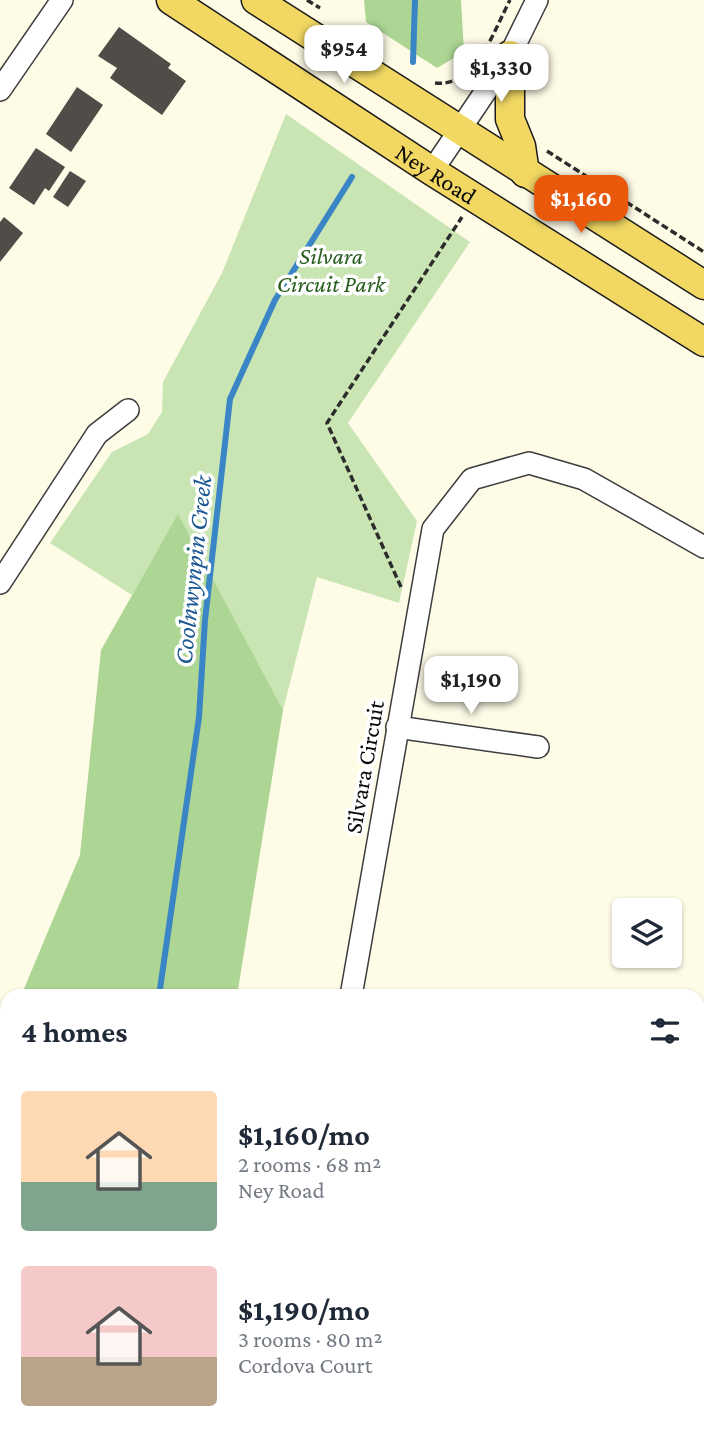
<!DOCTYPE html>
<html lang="en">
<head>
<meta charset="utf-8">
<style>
	body { margin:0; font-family:"Crimson Pro",serif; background:#f2f2f3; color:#1f2937; height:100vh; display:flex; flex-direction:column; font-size:26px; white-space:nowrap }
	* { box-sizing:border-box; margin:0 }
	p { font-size:23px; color:#747a83 }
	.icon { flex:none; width:38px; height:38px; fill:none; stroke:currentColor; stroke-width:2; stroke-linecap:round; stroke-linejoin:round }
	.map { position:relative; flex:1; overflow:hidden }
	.side { position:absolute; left:0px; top:989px; width:705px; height:450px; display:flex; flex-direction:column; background:#fff; border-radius:21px 21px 0 0; box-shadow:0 2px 5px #0004 }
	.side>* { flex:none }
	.fabs { position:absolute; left:612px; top:898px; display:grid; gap:14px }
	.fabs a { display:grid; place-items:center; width:70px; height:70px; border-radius:7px; background:#fff; box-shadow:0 2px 5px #0004; font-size:35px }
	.price { position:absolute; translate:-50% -60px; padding:0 16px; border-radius:14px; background:#fff; color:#222; font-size:23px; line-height:46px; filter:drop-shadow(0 2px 4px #0008) }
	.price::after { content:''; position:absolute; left:50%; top:42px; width:21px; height:16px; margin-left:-10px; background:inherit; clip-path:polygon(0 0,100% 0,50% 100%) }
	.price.selected { background:#ea580c; color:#fff }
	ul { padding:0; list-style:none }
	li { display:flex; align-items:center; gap:21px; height:175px; padding:0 21px }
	li span { display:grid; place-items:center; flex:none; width:196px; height:140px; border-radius:7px; color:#555 }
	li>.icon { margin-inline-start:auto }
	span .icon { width:84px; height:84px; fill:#fffc; stroke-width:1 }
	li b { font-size:30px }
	h2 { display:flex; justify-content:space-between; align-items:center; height:84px; padding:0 21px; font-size:30px }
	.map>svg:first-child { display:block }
	.green { fill:#cae5b4 }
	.forest { fill:#add594 }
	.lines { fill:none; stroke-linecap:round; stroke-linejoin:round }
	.stream { stroke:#3a85c5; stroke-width:6 }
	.building { fill:#514c47 }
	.minor-casing { stroke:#3d3d3d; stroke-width:24 }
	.major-casing { stroke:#1b1b1b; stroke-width:31 }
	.path { stroke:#2c2c2c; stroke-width:3.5; stroke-dasharray:7 3.5; stroke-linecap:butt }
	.minor { stroke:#fff; stroke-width:21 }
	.major { stroke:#f2d863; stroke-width:28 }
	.labels { text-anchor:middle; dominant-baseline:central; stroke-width:7; stroke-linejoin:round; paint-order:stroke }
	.street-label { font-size:24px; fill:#0a0a0a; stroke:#fff }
	.park-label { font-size:24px; font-style:italic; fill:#285d1f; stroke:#fff }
	.water-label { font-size:26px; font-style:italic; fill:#1b5793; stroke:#fff }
</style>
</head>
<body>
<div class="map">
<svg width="704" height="1437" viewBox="0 0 704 1437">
	<rect width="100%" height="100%" fill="#fefbe7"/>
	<g class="green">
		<path d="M286,114L470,242L348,423L417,521L399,603L317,577L283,710L178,515L132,595L50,543L112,452L148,434L162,412L163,382L222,273Z"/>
		<path d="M0,1142L7,1146V1432H36V1437H0Z"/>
	</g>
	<g class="forest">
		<path d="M364,0H461L464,52L437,68L366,22Z"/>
		<path d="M178,514L283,710L237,996H21L80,855L101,650Z"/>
		<path d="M7,1029V1146L0,1142V1046Z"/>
		<path d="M36,1432H364L365,1437H36Z"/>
	</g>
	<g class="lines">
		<g class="stream">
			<path d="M413,62L415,0"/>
			<path d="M159,996L199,717L205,620L230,399L275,300L352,177"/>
			<path d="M156,1432L163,1437"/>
		</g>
	</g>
	<g class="building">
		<path d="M119,27L171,64L168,68L186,81L162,115L110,78L117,68L98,56Z"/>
		<path d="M77,87L103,105L71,152L46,134Z"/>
		<path d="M36,148L65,167L49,191L45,188L34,205L9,188Z"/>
		<path d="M70,171L86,181L68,207L53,197Z"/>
		<path d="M4,217L23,233L0,262V222Z"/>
	</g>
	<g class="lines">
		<defs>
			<g id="minor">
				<path d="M0,90L62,0"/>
				<path d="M432,171L510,55L537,0"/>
				<path d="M0,583L97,434L128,410"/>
				<path d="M397,727L538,747"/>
				<path d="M351,996L433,529L472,479L529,463L584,479L704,547"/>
				<path d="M392,1432L393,1437"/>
				<path d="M662,1432L663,1437"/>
			</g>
			<g id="major">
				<path id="s1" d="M171,0L432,171L704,342"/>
				<path d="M256,0L704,285"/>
				<path d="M510,55V119L521,146L525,173"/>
			</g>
		</defs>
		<use href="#minor" class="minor-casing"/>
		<use href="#major" class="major-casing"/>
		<g class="path">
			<path d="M307,0L320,8"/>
			<path d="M435,83C476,88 494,30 510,0"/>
			<path d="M547,151L704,252"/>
			<path d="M401,587L327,423L462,217"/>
			<path d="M283,1432V1437"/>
			<path d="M195,1437L207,1432"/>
		</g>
		<use href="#minor" class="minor"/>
		<use href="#major" class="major"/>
	</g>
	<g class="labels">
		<g class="street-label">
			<text stroke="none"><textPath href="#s1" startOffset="317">Ney Road</textPath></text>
			<text transform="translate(364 767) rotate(-80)">Silvara Circuit</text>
		</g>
		<g class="park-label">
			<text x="331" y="255">Silvara<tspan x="331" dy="28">Circuit Park</tspan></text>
		</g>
		<g class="water-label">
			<text transform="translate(193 570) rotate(-84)">Coolnwynpin Creek</text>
		</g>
	</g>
</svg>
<div class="fabs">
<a><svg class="icon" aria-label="layers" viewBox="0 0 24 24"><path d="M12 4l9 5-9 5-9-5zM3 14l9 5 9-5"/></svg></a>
</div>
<b class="price" style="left:344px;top:85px">$954</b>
<b class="price" style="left:501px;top:104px">$1,330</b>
<b class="price selected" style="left:581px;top:235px">$1,160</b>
<b class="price" style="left:471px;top:716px">$1,190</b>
<section class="side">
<h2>4 homes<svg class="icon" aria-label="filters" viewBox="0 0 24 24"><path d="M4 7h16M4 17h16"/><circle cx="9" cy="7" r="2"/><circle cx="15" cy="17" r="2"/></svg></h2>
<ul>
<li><span style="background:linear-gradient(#ffd9b3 65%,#7fa58c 0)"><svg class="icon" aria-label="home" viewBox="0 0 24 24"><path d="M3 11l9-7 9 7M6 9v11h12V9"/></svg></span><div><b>$1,160/mo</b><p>2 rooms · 68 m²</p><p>Ney Road</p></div></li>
<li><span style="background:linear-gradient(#f6c9c9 65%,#b9a48a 0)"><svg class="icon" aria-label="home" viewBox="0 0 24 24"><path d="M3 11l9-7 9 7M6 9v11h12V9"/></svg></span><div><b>$1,190/mo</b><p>3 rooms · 80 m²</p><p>Cordova Court</p></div></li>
</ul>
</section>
</div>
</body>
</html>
